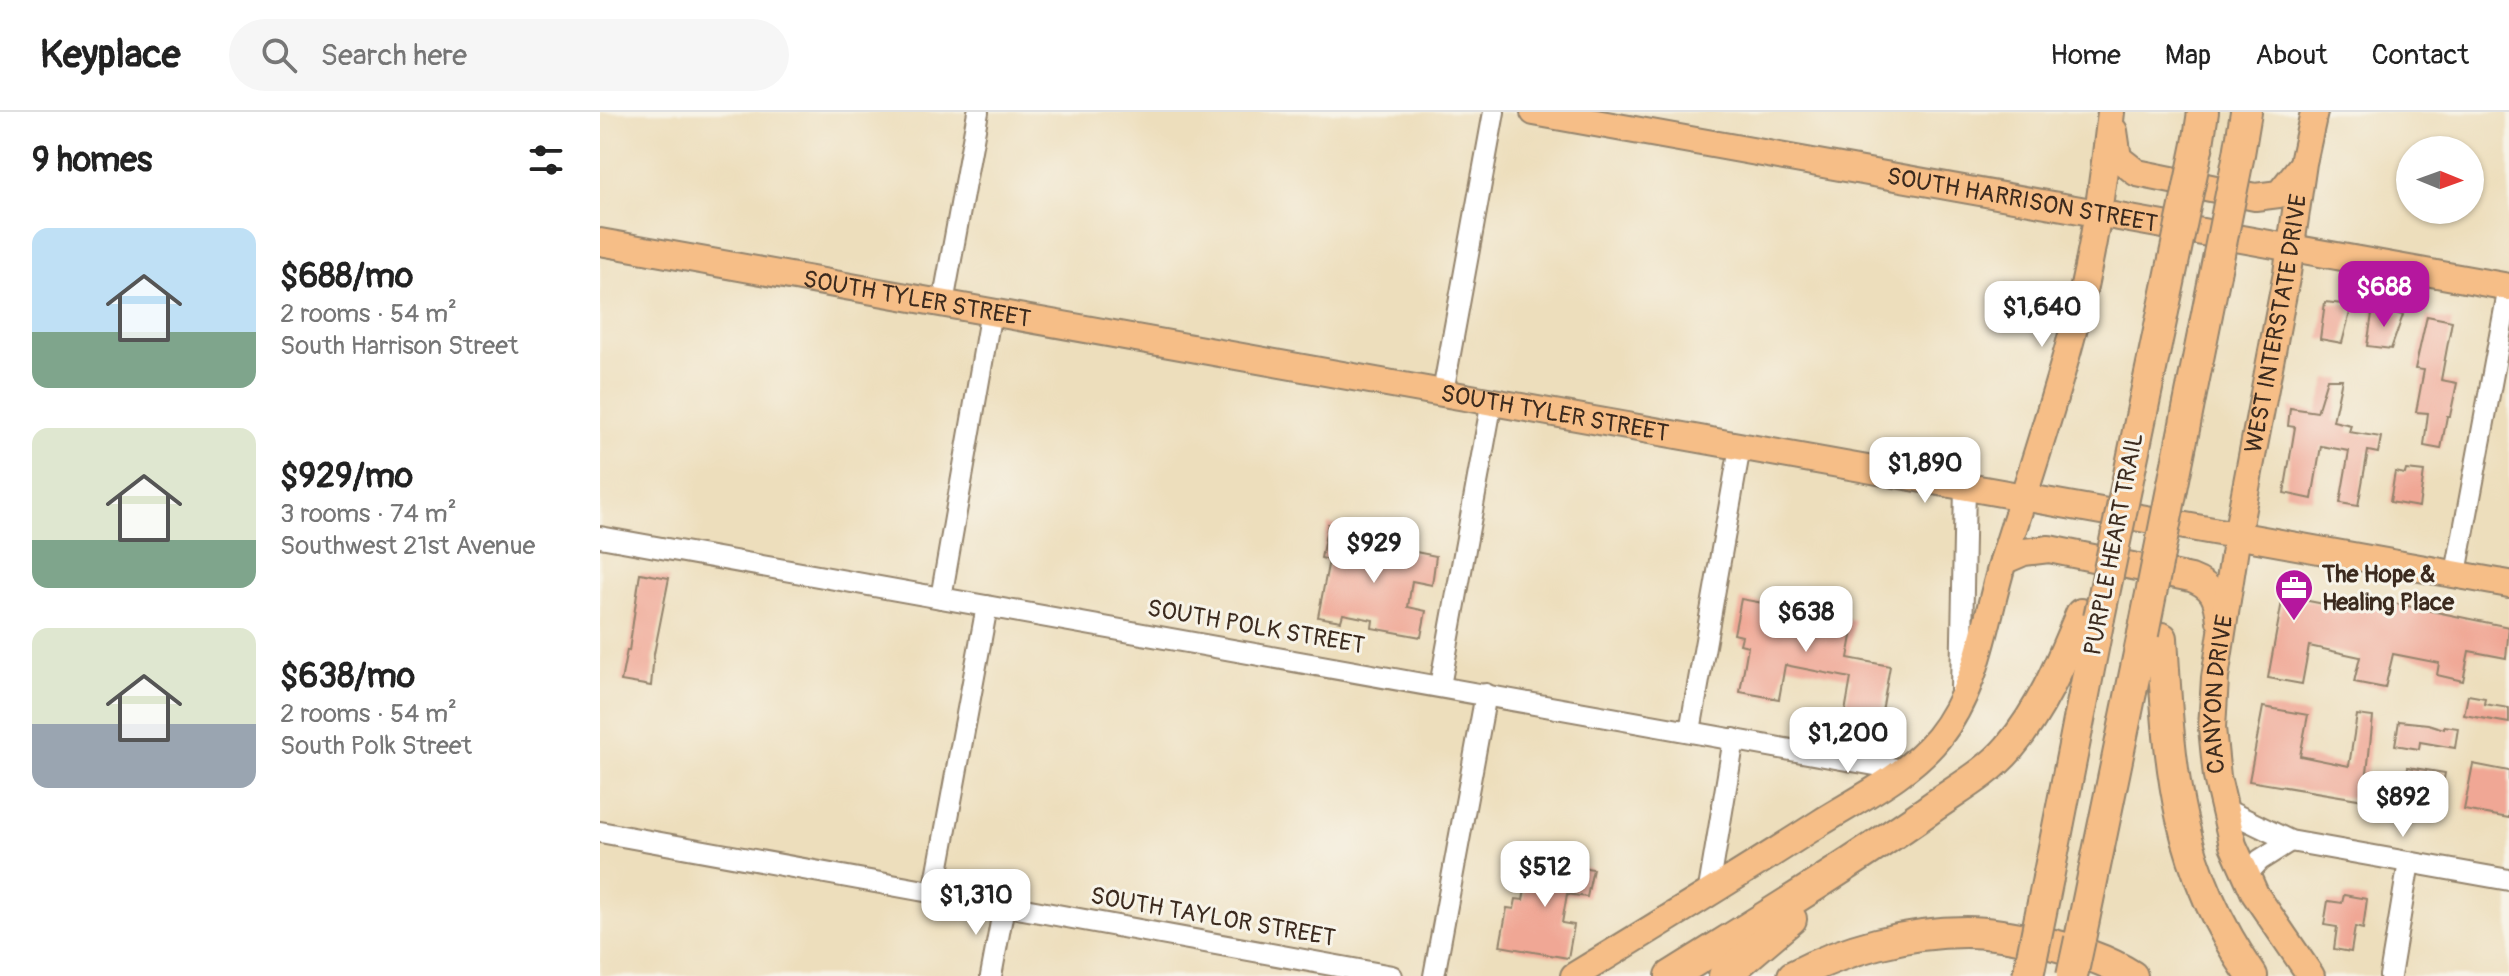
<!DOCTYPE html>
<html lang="en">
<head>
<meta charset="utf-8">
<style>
	body { margin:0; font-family:Pangolin,sans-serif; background:#f6f6f6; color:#222; height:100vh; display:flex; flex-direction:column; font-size:30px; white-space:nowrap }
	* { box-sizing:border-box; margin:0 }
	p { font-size:26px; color:#767676 }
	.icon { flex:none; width:44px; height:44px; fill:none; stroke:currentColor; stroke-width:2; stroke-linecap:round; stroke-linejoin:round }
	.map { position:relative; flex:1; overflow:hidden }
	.details { display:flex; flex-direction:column; background:#fff; width:600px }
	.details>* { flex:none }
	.needle { width:52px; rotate:91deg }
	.controls { position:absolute; left:1796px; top:24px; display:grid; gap:16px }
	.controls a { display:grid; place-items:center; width:88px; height:88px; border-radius:50%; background:#fff; box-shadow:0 2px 6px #0004; font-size:40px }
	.price { position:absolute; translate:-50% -68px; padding:0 18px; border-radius:16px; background:#fff; color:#222; font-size:26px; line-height:52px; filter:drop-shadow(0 2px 4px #0008) }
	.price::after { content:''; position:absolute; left:50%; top:48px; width:24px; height:18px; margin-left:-12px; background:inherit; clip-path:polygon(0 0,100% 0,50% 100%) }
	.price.current { background:#b5179e; color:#fff }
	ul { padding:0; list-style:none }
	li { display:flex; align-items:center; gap:24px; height:200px; padding:0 32px }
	li span { display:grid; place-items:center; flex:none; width:224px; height:160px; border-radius:16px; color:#555 }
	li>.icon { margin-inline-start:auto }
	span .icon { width:96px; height:96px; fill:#fffc; stroke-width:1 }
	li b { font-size:34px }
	h2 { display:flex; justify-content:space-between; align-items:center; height:96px; padding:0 32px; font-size:34px }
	header { display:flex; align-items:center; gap:48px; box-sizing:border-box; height:112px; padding:0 40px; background:#fff; border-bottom:2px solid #e0e0e0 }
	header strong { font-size:38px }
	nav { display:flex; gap:44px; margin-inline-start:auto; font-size:28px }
	.search { width:560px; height:72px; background:#f6f6f6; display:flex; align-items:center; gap:20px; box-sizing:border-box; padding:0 28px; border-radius:44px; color:#767676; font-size:30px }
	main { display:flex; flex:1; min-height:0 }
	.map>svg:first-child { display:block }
	.building { fill:#f0a795 }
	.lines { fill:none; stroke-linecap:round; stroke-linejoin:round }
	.minor-casing { stroke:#94846d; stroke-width:24 }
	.major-casing { stroke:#94846d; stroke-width:30 }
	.highway-casing { stroke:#94846d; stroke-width:34 }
	.minor { stroke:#fff; stroke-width:20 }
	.major { stroke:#f6be87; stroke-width:26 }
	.highway { stroke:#f6be87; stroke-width:30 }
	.highway-bridge-casing { stroke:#94846d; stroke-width:34; stroke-linecap:butt }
	.highway-bridge { stroke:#f6be87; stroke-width:30 }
	.labels { text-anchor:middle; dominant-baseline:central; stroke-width:6; stroke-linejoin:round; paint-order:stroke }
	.street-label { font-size:24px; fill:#3b2a1e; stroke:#f7f3e8 }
	.poi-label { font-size:24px; font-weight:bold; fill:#3b2a1e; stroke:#f7f3e8; text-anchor:start }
</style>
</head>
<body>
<header>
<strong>Keyplace</strong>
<div class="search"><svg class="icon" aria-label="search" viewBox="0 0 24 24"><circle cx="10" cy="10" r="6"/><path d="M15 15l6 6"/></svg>Search here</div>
<nav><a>Home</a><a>Map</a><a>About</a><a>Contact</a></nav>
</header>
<main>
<section class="details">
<h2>9 homes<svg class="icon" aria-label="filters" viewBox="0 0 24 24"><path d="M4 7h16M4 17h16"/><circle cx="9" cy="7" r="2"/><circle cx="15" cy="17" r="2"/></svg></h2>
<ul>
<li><span style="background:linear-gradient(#bfe0f5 65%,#7fa58c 0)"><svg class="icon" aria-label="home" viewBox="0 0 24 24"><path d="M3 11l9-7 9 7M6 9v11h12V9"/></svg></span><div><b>$688/mo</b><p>2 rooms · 54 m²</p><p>South Harrison Street</p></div></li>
<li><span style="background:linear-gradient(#dfe7d0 70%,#7fa58c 0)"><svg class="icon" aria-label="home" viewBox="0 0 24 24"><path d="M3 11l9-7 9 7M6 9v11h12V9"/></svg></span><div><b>$929/mo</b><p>3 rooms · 74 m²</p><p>Southwest 21st Avenue</p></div></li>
<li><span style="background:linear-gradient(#dfe7d0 60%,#9aa5b1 0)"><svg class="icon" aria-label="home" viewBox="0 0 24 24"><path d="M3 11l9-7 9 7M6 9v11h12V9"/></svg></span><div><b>$638/mo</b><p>2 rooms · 54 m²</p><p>South Polk Street</p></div></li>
</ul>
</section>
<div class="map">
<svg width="1909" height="864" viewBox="0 0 1909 864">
	<rect width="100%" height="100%" fill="#f7f3e8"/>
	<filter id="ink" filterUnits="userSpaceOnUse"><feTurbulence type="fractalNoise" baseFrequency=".0125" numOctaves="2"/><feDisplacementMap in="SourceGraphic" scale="16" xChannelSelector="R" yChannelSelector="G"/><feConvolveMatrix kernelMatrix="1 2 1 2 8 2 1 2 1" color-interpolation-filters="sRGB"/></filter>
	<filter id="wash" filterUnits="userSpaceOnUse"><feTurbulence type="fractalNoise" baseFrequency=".006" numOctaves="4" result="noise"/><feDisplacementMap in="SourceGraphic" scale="32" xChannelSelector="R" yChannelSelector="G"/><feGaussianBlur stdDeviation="1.8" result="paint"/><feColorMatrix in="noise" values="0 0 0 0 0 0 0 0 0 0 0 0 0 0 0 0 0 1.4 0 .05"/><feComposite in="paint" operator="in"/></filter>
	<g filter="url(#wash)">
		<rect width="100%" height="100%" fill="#eddebc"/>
		<g id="blocks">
			<g class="building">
				<path d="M1725,190L1752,193L1742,231L1720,227Z"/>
				<path d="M1773,196L1803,203L1791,237L1767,234Z"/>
				<path d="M1827,204L1852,209L1841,268L1857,271L1850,304H1847L1841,337L1824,334L1828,301L1816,300L1824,258L1815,257Z"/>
				<path d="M1727,267H1742L1733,309L1751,313L1749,320L1781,325L1778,341L1768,339L1758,394L1740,391L1749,339L1721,334L1712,387L1684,381L1695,315L1688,314L1690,296L1717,300Z"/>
				<path d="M1806,358L1824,360L1819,395L1790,390L1795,360L1805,362Z"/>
				<path d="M728,412L750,416L745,446L783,453L786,434L836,444L832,473L812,469L808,495L826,499L821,525L772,516L773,508L743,502L741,509L718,505L729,448L721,446Z"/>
				<path d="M40,461L69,466L54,542L51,574L21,569L27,538L29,539Z"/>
				<path d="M1683,484L1724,492L1726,484L1771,493L1773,487L1909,515L1906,546L1869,539L1863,569L1837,563L1839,551L1793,542L1785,576L1754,570L1760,545L1709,534L1702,572L1668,566Z"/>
				<path d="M1141,487L1255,508L1248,546L1290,554L1280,611L1265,609L1266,603L1245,600L1251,566L1185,553L1179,587L1140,580L1148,534L1140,532L1142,524L1134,522Z"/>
				<path d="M1868,583L1885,586L1884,592L1909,596V611L1864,603Z"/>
				<path d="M1663,595L1708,603L1700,644L1749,654L1757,603L1773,605L1764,688L1649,669Z"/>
				<path d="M1799,609L1828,612L1844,617V614L1858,616L1855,636L1820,630L1819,637L1795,633Z"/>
				<path d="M1873,652L1909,659V706L1864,698Z"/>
				<path d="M1808,655L1845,661L1837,703L1800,697Z"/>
				<path d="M931,747L993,757L987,785L967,782L962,811L974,813L968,846L900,834L907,796L914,797L916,787L923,788Z"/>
				<path d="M1744,783L1767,787L1763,817L1755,815L1751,840L1734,837L1737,815L1724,813L1728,789L1742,791Z"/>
			</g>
		</g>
	</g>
	<g filter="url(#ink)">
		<use href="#blocks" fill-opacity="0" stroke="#94846d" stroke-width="2"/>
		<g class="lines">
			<defs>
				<g id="minor">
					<path d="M343,191L378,0"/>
					<path d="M843,280L894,0"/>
					<path d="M0,425L1303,658"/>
					<path d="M1856,461L1909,175"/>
					<path d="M341,486L391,199"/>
					<path d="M840,574L892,289"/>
					<path d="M1361,578L1365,374"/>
					<path d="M1090,619L1140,335"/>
					<path d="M1624,697L1690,729L1909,768"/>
					<path d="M0,720L792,864"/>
					<path d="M1646,763L1660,748L1690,729"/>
					<path d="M334,781L387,494"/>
					<path d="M1108,783L1134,627"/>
					<path d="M391,864L404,794"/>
					<path d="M834,864L886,582"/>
					<path d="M1790,864L1809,750"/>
				</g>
				<g id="major">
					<path id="s1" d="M934,0L1909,175"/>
					<path d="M1514,19L1518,46L1537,61L1655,85L1679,82L1702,53"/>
					<path id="s2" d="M0,130L1909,472"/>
					<path d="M1403,449L1424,440L1449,437L1591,466C1613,474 1618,486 1620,509"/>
					<path d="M974,864C1056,814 1139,763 1220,711C1260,686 1308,663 1338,626C1379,575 1385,507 1404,446C1428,369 1454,293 1474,215C1493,145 1503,72 1511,0"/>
					<path id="s3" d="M1711,864L1655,782L1633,733L1617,665L1612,616L1615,566L1637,423L1687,161L1703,51L1714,0"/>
				</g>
				<g id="highway">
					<path d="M1598,32L1603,0"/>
					<path d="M1639,42L1646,0"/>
					<path d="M1562,526C1570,657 1574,751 1652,864"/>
					<path d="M1448,766L1499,506"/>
					<path d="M1480,827L1543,522"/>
					<path d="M1071,864C1157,810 1244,757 1327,699C1354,679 1387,662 1409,636C1443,596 1461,550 1481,502"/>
					<path d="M1124,864L1191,807"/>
					<path d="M1193,864C1245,837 1307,820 1366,820C1392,820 1420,826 1446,831C1475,838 1506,847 1532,864"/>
				</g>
			</defs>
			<use href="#minor" class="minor-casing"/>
			<use href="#major" class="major-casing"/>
			<use href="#highway" class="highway-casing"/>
			<use href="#minor" class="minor"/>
			<use href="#major" class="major"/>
			<use href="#highway" class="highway"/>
			<defs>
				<g id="highway-bridge">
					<path d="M1499,506L1598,32"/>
					<path d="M1543,522L1639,42"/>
					<path d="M1428,864L1448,766"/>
					<path d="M1472,864L1480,827"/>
				</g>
			</defs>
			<use href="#highway-bridge" class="highway-bridge-casing"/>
			<use href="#highway-bridge" class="highway-bridge"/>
		</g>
	</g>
	<defs>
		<symbol id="office-pin" viewBox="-11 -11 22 30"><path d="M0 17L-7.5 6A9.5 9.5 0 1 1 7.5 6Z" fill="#b5179e" stroke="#f7f3e8"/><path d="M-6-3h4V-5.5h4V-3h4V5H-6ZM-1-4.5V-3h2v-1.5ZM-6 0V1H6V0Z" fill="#fff"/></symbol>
	</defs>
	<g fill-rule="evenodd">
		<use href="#office-pin" x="1672" y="454" width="44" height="60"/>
	</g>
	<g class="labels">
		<g class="street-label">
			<text stroke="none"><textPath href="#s1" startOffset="496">SOUTH HARRISON STREET</textPath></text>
			<text stroke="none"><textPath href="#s2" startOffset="322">SOUTH TYLER STREET</textPath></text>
			<text stroke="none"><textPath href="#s3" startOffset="682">WEST INTERSTATE DRIVE</textPath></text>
			<text stroke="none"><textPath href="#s2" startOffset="970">SOUTH TYLER STREET</textPath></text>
			<text transform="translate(1514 432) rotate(-79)">PURPLE HEART TRAIL</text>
			<text transform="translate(656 515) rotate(10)">SOUTH POLK STREET</text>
			<text stroke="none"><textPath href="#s3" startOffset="306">CANYON DRIVE</textPath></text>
			<text transform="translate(613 805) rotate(10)">SOUTH TAYLOR STREET</text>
		</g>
		<g class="poi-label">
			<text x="1722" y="462">The Hope &amp;<tspan x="1722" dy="28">Healing Place</tspan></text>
		</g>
	</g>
</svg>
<div class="controls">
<a><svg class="needle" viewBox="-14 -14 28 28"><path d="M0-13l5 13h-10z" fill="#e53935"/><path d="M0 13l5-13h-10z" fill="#767676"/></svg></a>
</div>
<b class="price current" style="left:1784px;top:217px">$688</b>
<b class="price" style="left:1442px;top:237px">$1,640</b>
<b class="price" style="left:1325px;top:393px">$1,890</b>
<b class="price" style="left:774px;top:473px">$929</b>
<b class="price" style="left:1206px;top:542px">$638</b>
<b class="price" style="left:1248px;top:663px">$1,200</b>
<b class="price" style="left:1803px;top:727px">$892</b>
<b class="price" style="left:945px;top:797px">$512</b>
<b class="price" style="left:376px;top:825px">$1,310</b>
</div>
</main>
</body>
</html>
